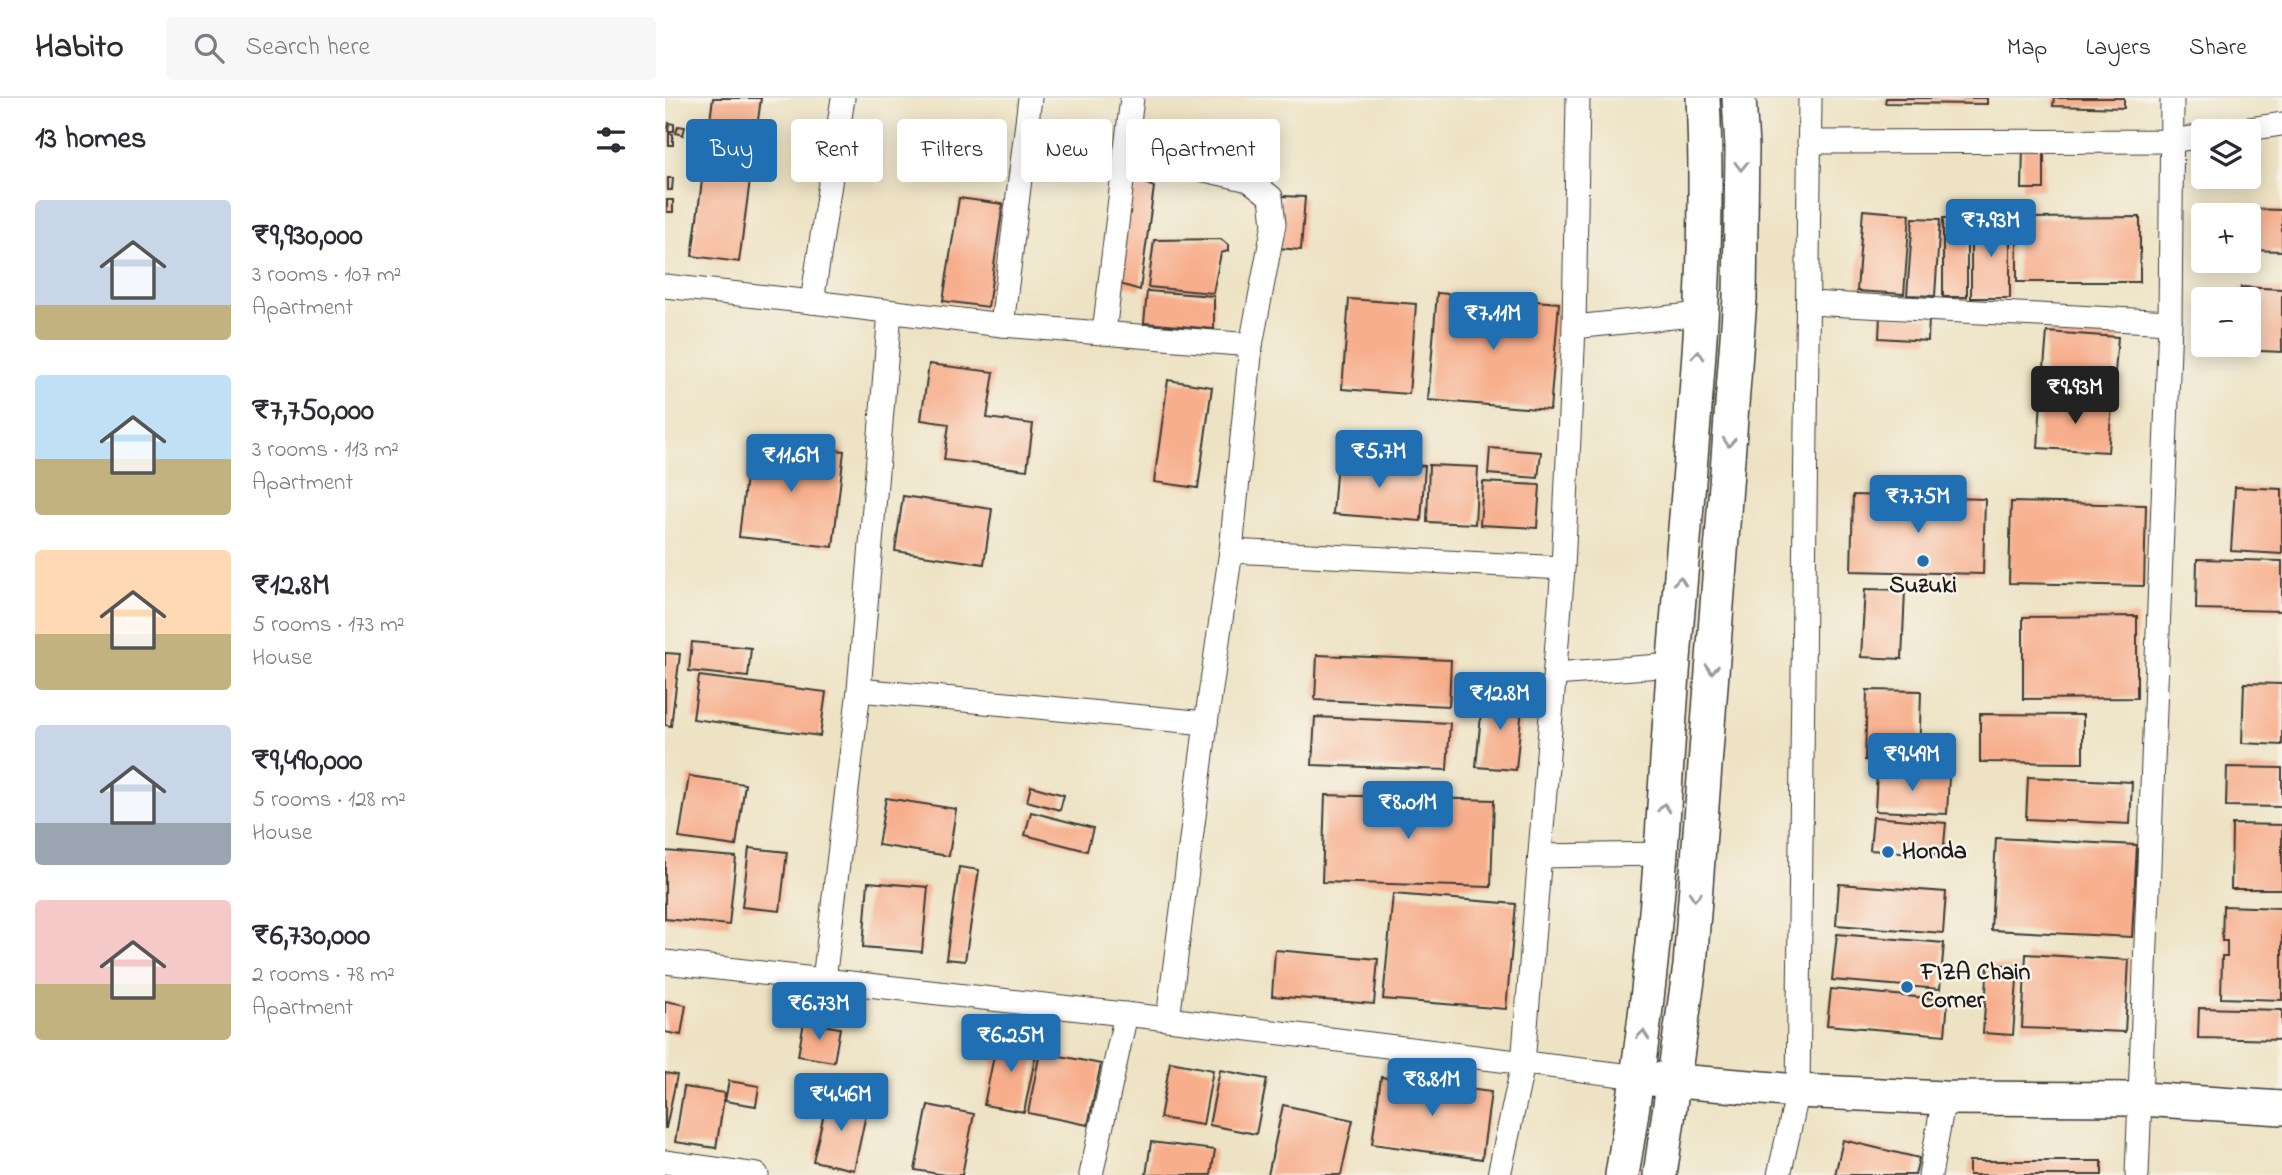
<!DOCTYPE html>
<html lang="en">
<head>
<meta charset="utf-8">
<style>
	body { margin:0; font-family:"Indie Flower",sans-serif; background:#f7f7f7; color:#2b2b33; height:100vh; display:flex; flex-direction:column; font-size:26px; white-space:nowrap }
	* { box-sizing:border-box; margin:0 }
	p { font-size:23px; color:#7c7c81 }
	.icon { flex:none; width:38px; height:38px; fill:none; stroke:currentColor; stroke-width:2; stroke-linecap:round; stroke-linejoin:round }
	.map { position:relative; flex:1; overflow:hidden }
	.details { display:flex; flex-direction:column; background:#fff; width:665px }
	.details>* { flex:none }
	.hud { position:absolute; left:21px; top:21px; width:665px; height:63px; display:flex; gap:14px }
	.buttons { position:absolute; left:1526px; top:21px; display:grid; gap:14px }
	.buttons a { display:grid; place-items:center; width:70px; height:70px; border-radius:7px; background:#fff; box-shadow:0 4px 18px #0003; font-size:35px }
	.price { position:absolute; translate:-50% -60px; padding:0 16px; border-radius:7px; background:#1f6fb2; color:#fff; font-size:23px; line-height:46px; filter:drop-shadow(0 2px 4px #0008) }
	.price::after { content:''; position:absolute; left:50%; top:42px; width:21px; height:16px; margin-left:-10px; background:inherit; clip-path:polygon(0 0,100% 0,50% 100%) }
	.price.current { background:#222; color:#fff }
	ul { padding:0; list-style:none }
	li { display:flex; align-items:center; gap:21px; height:175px; padding:0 35px }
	li span { display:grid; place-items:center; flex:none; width:196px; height:140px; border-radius:7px; color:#555 }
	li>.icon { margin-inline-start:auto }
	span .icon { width:84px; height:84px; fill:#fffc; stroke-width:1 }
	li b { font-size:30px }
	h2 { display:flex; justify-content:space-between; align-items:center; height:84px; padding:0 35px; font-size:30px }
	.pill { padding:0 24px; border-radius:7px; background:#fff; box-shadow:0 4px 18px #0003; font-size:24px; line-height:63px }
	.pill.current { background:#1f6fb2; color:#fff }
	header { display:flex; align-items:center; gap:42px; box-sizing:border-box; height:98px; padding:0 35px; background:#fff; border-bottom:2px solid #e1e1e2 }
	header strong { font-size:33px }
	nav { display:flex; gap:38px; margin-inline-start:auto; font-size:24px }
	.search { width:490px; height:63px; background:#f7f7f7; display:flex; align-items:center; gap:18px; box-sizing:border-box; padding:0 24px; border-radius:7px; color:#7c7c81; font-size:26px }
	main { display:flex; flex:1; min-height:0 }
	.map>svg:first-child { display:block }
	.building { fill:#f7ae8c }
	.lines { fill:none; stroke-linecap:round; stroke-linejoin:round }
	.street-casing { stroke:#3b3a35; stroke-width:25 }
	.secondary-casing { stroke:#3b3a35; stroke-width:36 }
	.street { stroke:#fff; stroke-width:23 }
	.secondary { stroke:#fff; stroke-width:33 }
	.oneway { stroke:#999 }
	.poi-dot { fill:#1f6fb2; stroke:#f7f3e8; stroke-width:2.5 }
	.labels { text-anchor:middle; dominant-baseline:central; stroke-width:5; stroke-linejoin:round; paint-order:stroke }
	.poi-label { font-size:24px; font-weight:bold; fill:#1c1c1c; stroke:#f7f3e8; text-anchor:start }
</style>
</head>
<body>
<header>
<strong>Habito</strong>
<div class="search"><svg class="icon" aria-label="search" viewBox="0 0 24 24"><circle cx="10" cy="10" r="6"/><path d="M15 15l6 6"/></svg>Search here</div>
<nav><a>Map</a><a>Layers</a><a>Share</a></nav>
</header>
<main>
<section class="details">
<h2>13 homes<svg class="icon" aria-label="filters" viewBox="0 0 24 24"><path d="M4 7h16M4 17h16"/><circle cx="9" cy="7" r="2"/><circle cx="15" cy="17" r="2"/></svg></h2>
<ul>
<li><span style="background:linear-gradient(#c9d6e8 75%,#c2b280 0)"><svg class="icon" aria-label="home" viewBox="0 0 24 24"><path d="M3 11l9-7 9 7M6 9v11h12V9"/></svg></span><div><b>₹9,930,000</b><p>3 rooms · 107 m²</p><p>Apartment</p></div></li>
<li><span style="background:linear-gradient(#bfe0f5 60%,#c2b280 0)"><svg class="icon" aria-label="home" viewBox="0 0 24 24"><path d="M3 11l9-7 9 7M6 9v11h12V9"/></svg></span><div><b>₹7,750,000</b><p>3 rooms · 113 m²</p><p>Apartment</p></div></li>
<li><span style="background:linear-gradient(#ffd9b3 60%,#c2b280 0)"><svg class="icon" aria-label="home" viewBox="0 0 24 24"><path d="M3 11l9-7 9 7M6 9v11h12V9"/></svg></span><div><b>₹12.8M</b><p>5 rooms · 173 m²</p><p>House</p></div></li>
<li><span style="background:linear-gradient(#c9d6e8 70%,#9aa5b1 0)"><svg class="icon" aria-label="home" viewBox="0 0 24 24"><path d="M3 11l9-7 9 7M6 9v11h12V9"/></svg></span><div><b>₹9,490,000</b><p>5 rooms · 128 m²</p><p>House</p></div></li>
<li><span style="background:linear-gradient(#f6c9c9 60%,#c2b280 0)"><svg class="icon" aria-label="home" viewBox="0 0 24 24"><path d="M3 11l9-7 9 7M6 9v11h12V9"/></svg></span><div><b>₹6,730,000</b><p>2 rooms · 78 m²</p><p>Apartment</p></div></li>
</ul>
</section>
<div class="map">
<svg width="1617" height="1077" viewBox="0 0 1617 1077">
	<rect width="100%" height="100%" fill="#f7f3e8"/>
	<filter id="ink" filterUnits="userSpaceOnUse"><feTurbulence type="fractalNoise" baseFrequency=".0143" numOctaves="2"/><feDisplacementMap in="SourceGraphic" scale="14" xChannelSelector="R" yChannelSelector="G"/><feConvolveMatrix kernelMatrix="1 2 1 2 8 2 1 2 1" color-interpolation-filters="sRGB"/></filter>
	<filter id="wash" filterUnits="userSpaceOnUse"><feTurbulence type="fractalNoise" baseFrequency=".00686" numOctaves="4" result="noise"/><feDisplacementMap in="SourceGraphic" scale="28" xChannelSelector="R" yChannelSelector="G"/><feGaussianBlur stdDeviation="1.57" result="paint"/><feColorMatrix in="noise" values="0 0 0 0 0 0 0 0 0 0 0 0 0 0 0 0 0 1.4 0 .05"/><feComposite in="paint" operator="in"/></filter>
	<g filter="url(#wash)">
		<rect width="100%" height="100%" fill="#ede2c3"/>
		<g id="blocks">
			<g class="building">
				<path d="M48,0H96L74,164L27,158Z"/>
				<path d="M1221,0H1322V6L1220,5Z"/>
				<path d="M1389,0H1459V10L1388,8Z"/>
				<path d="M4,25L9,26V33H3Z"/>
				<path d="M13,28L20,29L18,37L11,35Z"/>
				<path d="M4,35L8,36V47H4Z"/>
				<path d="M1358,48H1379V91H1357Z"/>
				<path d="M460,76L489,89L475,192L448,184Z"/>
				<path d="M3,80H8L7,92H3Z"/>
				<path d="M617,98L640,99L636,152L613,150Z"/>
				<path d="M294,100L338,106L323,209L278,203Z"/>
				<rect x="2" y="102" width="6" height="12"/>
				<path d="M1582,111L1617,112V153L1584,152Z"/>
				<path d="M1198,112L1245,116L1239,196L1192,193Z"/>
				<path d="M1475,119V184H1352V120Z"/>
				<path d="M1248,120L1275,121L1270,198L1242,197Z"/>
				<rect x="1278" y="120" width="24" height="79"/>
				<rect x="1306" y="122" width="39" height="78"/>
				<path d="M556,141L563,147V153L556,155L548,195L483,189L489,142Z"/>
				<path d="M1576,189L1617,191V254L1573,252V247H1584V201H1575Z"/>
				<path d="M482,193L549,198V231L479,225Z"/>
				<path d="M772,195L894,205L885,312L763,302Z"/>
				<path d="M684,201L751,206L744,296L677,291Z"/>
				<path d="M1215,217L1264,220L1263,243L1214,240Z"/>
				<path d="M1382,234L1453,239L1449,286L1378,281Z"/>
				<path d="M264,266L329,274L322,320L368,326L362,372L279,362L284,326L256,322Z"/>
				<path d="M503,282L547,289L533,390L489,384Z"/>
				<path d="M1376,302L1447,306L1443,354L1373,350Z"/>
				<path d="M85,343L179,353L168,449L74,439Z"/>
				<path d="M825,350L876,354L873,380L823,376Z"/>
				<path d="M672,362L760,368L756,423L668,416Z"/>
				<path d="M764,367L813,369L810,426L762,424Z"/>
				<path d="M818,384L875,387L872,430L815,427Z"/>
				<path d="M1570,389L1617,391V456L1566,453Z"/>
				<path d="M1188,397L1320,401L1318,476L1186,473Z"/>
				<path d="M238,398L327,411L319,466L230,453Z"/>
				<path d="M1346,404L1481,407L1479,488L1344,485Z"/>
				<path d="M1532,461L1617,463V513L1531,511Z"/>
				<path d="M1200,491L1240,492L1237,561L1196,559Z"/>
				<path d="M1472,518V600L1358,601V519Z"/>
				<path d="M27,544L86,550L83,579L24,573Z"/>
				<path d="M0,555L15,556L6,628L0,627Z"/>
				<path d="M652,557L786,562L784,608L650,602Z"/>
				<path d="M34,578L161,594L155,638L28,621Z"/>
				<path d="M1579,585L1617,586V647L1577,645Z"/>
				<path d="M1202,592L1256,593L1254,664L1200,662Z"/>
				<path d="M818,596L858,599L851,672L811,669Z"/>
				<path d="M1315,616L1418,617V665L1315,664Z"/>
				<path d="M650,619L785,625L782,672L647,667Z"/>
				<path d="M1562,669L1617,670V709L1561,708Z"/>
				<path d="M1212,674L1284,678L1282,716L1210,713Z"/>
				<path d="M24,678L80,686L71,748L14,740Z"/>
				<path d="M1363,679L1467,684L1465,726L1361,721Z"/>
				<path d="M366,688L399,697L395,712L362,703Z"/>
				<path d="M660,697L829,702L826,789L657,784Z"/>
				<path d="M221,700L291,711L284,758L213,747Z"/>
				<path d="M366,714L428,730L422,753L360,737Z"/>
				<path d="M1208,719L1281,725L1278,757L1205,752Z"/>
				<path d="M1567,726L1617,727V791H1566Z"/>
				<path d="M1331,740L1472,747L1467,839L1326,832Z"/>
				<path d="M84,750L122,754L115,813L77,809Z"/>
				<path d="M0,753L71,759L64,827L0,821Z"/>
				<path d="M294,769L314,772L300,863L281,861Z"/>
				<path d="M203,784L263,789L257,854L198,849Z"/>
				<path d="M1174,786L1281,794L1278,835L1171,827Z"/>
				<path d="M728,796L851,806L841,911L718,901Z"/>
				<path d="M1558,808L1617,810V902L1556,900L1557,858H1562V843H1557Z"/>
				<path d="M1172,836L1279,845L1275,891L1167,882Z"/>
				<path d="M610,852L713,861L709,906L607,898Z"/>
				<path d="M1361,856L1464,862L1460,934L1357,930Z"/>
				<path d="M1323,866L1353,868L1348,937L1318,935Z"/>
				<path d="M1166,891L1283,902L1280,937L1162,927Z"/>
				<path d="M0,903L21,907L16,937L0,934Z"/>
				<path d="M1534,910L1617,912V942L1533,940Z"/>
				<path d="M139,924L175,930L169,964L133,958Z"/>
				<path d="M333,938L373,946L359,1014L319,1007Z"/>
				<path d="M375,954L436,966L423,1027L363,1015Z"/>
				<path d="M505,964L548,972L538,1027L495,1020Z"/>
				<path d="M555,972L602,981L591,1036L544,1027Z"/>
				<path d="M0,975L12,977L1,1030H0Z"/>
				<path d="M716,979L826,994L817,1061L707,1046Z"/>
				<path d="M64,983L94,988L91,1008L60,1003Z"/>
				<path d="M19,989L60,995L51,1050L10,1044Z"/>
				<path d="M163,998L203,1007L189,1072L148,1063Z"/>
				<path d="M263,1007L309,1016L297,1077H280L250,1072Z"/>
				<path d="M618,1007L688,1022L676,1077H603Z"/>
				<path d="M1178,1042L1254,1060L1250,1077H1170Z"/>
				<path d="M486,1044L550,1052L546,1077H481Z"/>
				<rect x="1304" y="1063" width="133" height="14"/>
			</g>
		</g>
	</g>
	<g filter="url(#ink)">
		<use href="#blocks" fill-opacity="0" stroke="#3b3a35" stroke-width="2"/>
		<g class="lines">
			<defs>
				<g id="street">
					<path d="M1570,33L1617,26"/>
					<path d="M1144,44L1507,43L1538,38"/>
					<path d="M460,54L584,82L606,99L609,126L586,247L566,453L541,625L503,921"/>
					<path d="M0,188L147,204L337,227L586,247"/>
					<path d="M147,204L178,0"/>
					<path d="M1144,205L1505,224"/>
					<path d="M337,227L365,0"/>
					<path d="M909,229L913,0"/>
					<path d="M439,235L467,0"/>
					<path d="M566,453L898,470"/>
					<path d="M890,576L1008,567"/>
					<path d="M194,592L541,625"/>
					<path d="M875,758L996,756"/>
					<path d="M0,864L503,921L974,979"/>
					<path d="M159,882L194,592L225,214"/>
					<path d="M0,1064L92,1077"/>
					<path d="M426,1077L461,916"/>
					<path d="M834,1077L858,966L898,470L909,229L1037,216"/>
					<path d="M1114,1077L1133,993L1145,0"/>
					<path d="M1265,1077L1279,1000"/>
					<path d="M1472,1077L1505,224L1507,0"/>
				</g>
				<g id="secondary">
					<path d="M987,981L1133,993L1279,1000L1476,1001L1617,1010"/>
					<path d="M957,1077C975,970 988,862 996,754C1001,681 1005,609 1011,537C1025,358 1047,179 1038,0"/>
					<path d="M995,1077L1025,868L1075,200L1077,49L1074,0"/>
				</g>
			</defs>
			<use href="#street" class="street-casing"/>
			<use href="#secondary" class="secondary-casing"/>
			<use href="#street" class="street"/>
			<use href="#secondary" class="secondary"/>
		</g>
		<defs><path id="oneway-chevron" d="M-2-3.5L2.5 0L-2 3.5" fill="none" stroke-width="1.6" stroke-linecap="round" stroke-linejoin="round" transform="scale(1.75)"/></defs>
		<g class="oneway">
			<use href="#oneway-chevron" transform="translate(1076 68) rotate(91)"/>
			<use href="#oneway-chevron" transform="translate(1033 257) rotate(-85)"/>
			<use href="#oneway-chevron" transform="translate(1064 344) rotate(94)"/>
			<use href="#oneway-chevron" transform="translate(1015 483) rotate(-85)"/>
			<use href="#oneway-chevron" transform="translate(1047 571) rotate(94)"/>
			<use href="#oneway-chevron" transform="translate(999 710) rotate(-86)"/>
			<use href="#oneway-chevron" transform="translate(1030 798) rotate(94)"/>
			<use href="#oneway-chevron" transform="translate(978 937) rotate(-84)"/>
		</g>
	</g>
	<g class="poi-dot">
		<circle cx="1258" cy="463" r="7"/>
		<circle cx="1223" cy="754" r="7"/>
		<circle cx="1242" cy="889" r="7"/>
	</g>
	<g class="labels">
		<g class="poi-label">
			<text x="1258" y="488" text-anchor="middle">Suzuki</text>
			<text x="1237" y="754">Honda</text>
			<text x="1256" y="875">FIZA Chain<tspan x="1256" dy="28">Corner</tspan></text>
		</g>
	</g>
</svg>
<div class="buttons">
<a><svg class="icon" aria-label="layers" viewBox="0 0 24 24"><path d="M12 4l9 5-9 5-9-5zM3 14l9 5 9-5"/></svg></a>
<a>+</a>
<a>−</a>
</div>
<b class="price" style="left:1326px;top:161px">₹7.93M</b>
<b class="price" style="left:828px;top:254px">₹7.11M</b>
<b class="price current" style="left:1410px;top:328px">₹9.93M</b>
<b class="price" style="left:714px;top:392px">₹5.7M</b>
<b class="price" style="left:126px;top:396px">₹11.6M</b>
<b class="price" style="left:1253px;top:437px">₹7.75M</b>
<b class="price" style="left:835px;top:634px">₹12.8M</b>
<b class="price" style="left:1247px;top:695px">₹9.49M</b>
<b class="price" style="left:743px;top:743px">₹8.01M</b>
<b class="price" style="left:154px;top:944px">₹6.73M</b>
<b class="price" style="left:346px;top:976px">₹6.25M</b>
<b class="price" style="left:767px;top:1020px">₹8.81M</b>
<b class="price" style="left:176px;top:1035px">₹4.46M</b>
<div class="hud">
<a class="pill current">Buy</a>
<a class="pill">Rent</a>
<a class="pill">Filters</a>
<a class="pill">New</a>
<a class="pill">Apartment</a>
</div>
</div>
</main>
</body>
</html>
